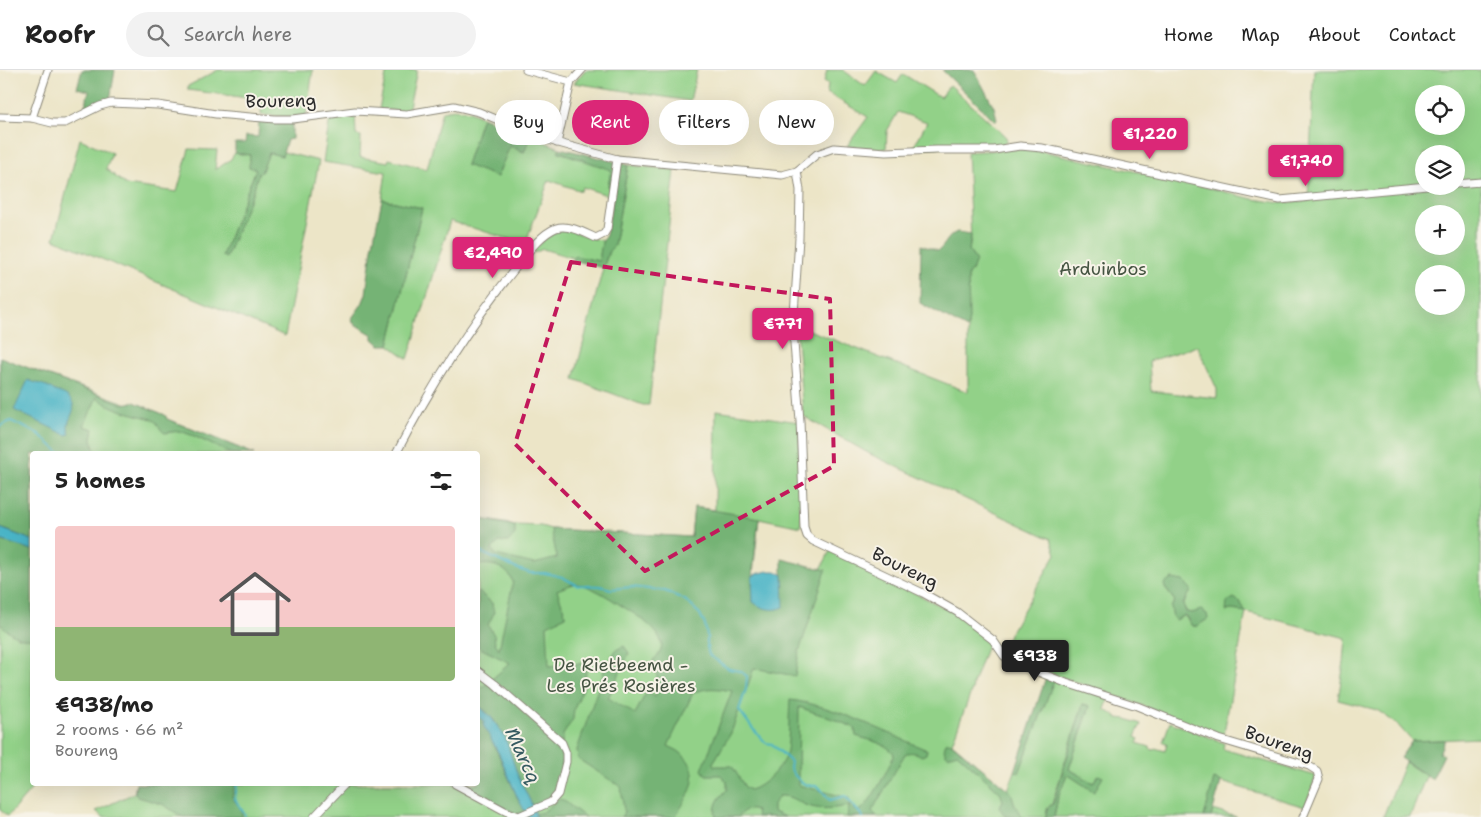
<!DOCTYPE html>
<html lang="en">
<head>
<meta charset="utf-8">
<style>
	body { margin:0; font-family:"Shantell Sans",sans-serif; background:#f2f2f2; color:#222; height:100vh; display:flex; flex-direction:column; font-size:19px; white-space:nowrap }
	* { box-sizing:border-box; margin:0 }
	p { font-size:16px; color:#767676 }
	.icon { flex:none; width:28px; height:28px; fill:none; stroke:currentColor; stroke-width:2; stroke-linecap:round; stroke-linejoin:round }
	.map { position:relative; flex:1; overflow:hidden }
	.details { position:absolute; left:30px; top:381px; width:450px; height:335px; display:flex; flex-direction:column; background:#fff; border-radius:5px; box-shadow:0 5px 20px #0002 }
	.details>* { flex:none }
	.banner { position:absolute; left:495px; top:30px; width:475px; height:45px; display:flex; gap:10px }
	.buttons { position:absolute; left:1415px; top:15px; display:grid; gap:10px }
	.buttons a { display:grid; place-items:center; width:50px; height:50px; border-radius:50%; background:#fff; box-shadow:0 5px 20px #0002; font-size:25px }
	.price { position:absolute; translate:-50% -42px; padding:0 11px; border-radius:5px; background:#db2777; color:#fff; font-size:16px; line-height:32px; filter:drop-shadow(0 1px 2px #0008) }
	.price::after { content:''; position:absolute; left:50%; top:30px; width:15px; height:11px; margin-left:-8px; background:inherit; clip-path:polygon(0 0,100% 0,50% 100%) }
	.price.current { background:#222; color:#fff }
	ul { padding:0; list-style:none }
	li { display:grid; align-content:center; gap:10px; height:265px; padding:0 25px }
	li+li { border-top:1px solid #e0e0e0 }
	li span { display:grid; place-items:center; height:155px; border-radius:5px; color:#555 }
	li>.icon { margin-inline-start:auto }
	span .icon { width:90px; height:90px; fill:#fffc; stroke-width:1 }
	li b { font-size:21px }
	h2 { display:flex; justify-content:space-between; align-items:center; height:60px; padding:0 25px; font-size:21px }
	.tag { padding:0 18px; border-radius:22px; background:#fff; box-shadow:0 5px 20px #0002; font-size:18px; line-height:45px }
	.tag.current { background:#db2777; color:#fff }
	header { display:flex; align-items:center; gap:30px; box-sizing:border-box; height:70px; padding:0 25px; background:#fff; border-bottom:1px solid #e0e0e0 }
	header strong { font-size:24px }
	nav { display:flex; gap:28px; margin-inline-start:auto; font-size:18px }
	.search { width:350px; height:45px; background:#f2f2f2; display:flex; align-items:center; gap:12px; box-sizing:border-box; padding:0 18px; border-radius:28px; color:#767676; font-size:19px }
	.map>svg:first-child { display:block }
	.green { fill:#92d188; stroke:#5e7e5a; fill-rule:evenodd }
	.forest { fill:#75b374; stroke:#506f50; fill-rule:evenodd }
	.water { fill:#49b4c6; stroke:#3a7078 }
	.lines { fill:none; stroke-linecap:round; stroke-linejoin:round }
	.stream { stroke:#49b4c6; stroke-width:2 }
	.minor-casing { stroke:#8c8879; stroke-width:9 }
	.minor { stroke:#fff; stroke-width:7 }
	.marked { fill:none; stroke:#c2185b; stroke-width:4; stroke-dasharray:10 6; stroke-linejoin:round }
	.labels { text-anchor:middle; dominant-baseline:central; stroke-width:4; stroke-linejoin:round; paint-order:stroke }
	.street-label { font-size:18px; fill:#2b2b2b; stroke:#f7f3e8 }
	.park-label { font-size:18px; fill:#455442; stroke:#f7f3e8 }
	.water-label { font-size:19px; font-style:italic; fill:#365b61; stroke:#f7f3e8 }
</style>
</head>
<body>
<header>
<strong>Roofr</strong>
<div class="search"><svg class="icon" aria-label="search" viewBox="0 0 24 24"><circle cx="10" cy="10" r="6"/><path d="M15 15l6 6"/></svg>Search here</div>
<nav><a>Home</a><a>Map</a><a>About</a><a>Contact</a></nav>
</header>
<div class="map">
<svg width="1481" height="747" viewBox="0 0 1481 747">
	<rect width="100%" height="100%" fill="#f7f3e8"/>
	<filter id="ink" filterUnits="userSpaceOnUse"><feTurbulence type="fractalNoise" baseFrequency=".02" numOctaves="2"/><feDisplacementMap in="SourceGraphic" scale="10" xChannelSelector="R" yChannelSelector="G"/><feConvolveMatrix kernelMatrix="1 2 1 2 8 2 1 2 1" color-interpolation-filters="sRGB"/></filter>
	<filter id="wash" filterUnits="userSpaceOnUse"><feTurbulence type="fractalNoise" baseFrequency=".0096" numOctaves="4" result="noise"/><feDisplacementMap in="SourceGraphic" scale="20" xChannelSelector="R" yChannelSelector="G"/><feGaussianBlur stdDeviation="1.12" result="paint"/><feColorMatrix in="noise" values="0 0 0 0 0 0 0 0 0 0 0 0 0 0 0 0 0 1.4 0 .05"/><feComposite in="paint" operator="in"/></filter>
	<g filter="url(#wash)">
		<rect width="100%" height="100%" fill="#ece5c7"/>
		<g class="green">
			<path d="M218,0H313L306,46L292,47L261,45L262,30L188,20V16Z"/>
			<path d="M387,0H417L408,42L379,39Z"/>
			<path d="M585,0H697L690,31L574,13Z"/>
			<path d="M827,0H843L865,16L876,1L897,13L903,4L940,27L950,15L1006,67L1007,71L999,76L913,78L927,52L898,42L887,61L886,79L847,76L868,47L827,23L828,13L824,12Z"/>
			<path d="M1314,0H1481V668L1412,671L1397,654L1377,640L1338,630L1344,592L1346,568L1246,542L1223,668L1149,638L1022,593L1006,583L1002,577L1056,484L1051,469L870,384L803,346L796,255L968,322V204L974,188L969,181L971,169L967,82L1017,79L1042,81L1206,117L1253,129L1281,133L1308,131ZM1424,24H1456V56H1424ZM1424,84H1456V116H1424ZM1424,144H1456V176H1424ZM1424,204H1456V236H1424ZM1197,276L1217,319V328L1151,321L1149,291ZM1165,518L1188,527L1183,535L1187,542L1190,543L1198,542L1197,556H1192L1184,545L1171,537L1175,531Z"/>
			<path d="M454,39L470,41L482,47L466,95L510,76L524,82L531,67L560,78L559,82L611,99L608,116L611,117L610,126L582,117L581,121L549,110L525,174L450,151L408,289L389,275L422,138L382,129L386,102L323,92L330,47L355,43L356,65L361,66L360,87L388,92L389,89L427,99L442,41Z"/>
			<path d="M80,69L112,83L106,99L126,115L177,122L189,79L217,80L215,100L230,90L235,83L250,85L256,99L222,186L226,187L254,118L259,101L261,102L269,82L282,86L283,82L319,91L285,266L54,169Z"/>
			<path d="M628,95L675,100L649,335H643L574,309L603,198L609,181L614,176Z"/>
			<path d="M559,160C575,159 588,170 603,170L599,191L575,186L573,188L543,179L534,183L533,181L545,169Z"/>
			<path d="M0,287L33,300L128,334L134,332L165,345L167,349L254,384H32V714H36L8,746L0,740Z"/>
			<path d="M716,340L799,352L801,457L759,448L752,514L826,500L821,499L830,481L953,542L989,570L972,616L973,617L952,673L1008,720L1015,701L1019,702L1054,610L1109,628L1105,639L1118,648L1127,649L1141,654L1135,667L1139,669L1137,673L1150,677V679L1154,680L1155,678L1165,681L1167,673L1163,672L1170,652L1224,673L1223,679L1316,706L1305,737L1215,710L1204,747H1054L1058,727L1067,704L1093,713L1069,699L1090,636L1083,634L1052,734C1047,737 1046,741 1046,747H103L96,741L134,723L136,714H478V448L515,455L541,456L551,459L691,467L694,437L715,440Z"/>
			<path d="M1405,692L1426,706L1410,747H1383Z"/>
			<path d="M1213,740L1237,747H1211Z"/>
		</g>
		<g class="forest">
			<path d="M82,0H115L110,30L83,43L89,21L77,18Z"/>
			<path d="M942,0H974L994,37L997,49L995,51Z"/>
			<path d="M482,47L531,67L524,82L510,76L497,107L466,95Z"/>
			<path d="M259,51L292,52V69L287,70L282,86L269,83L261,103L259,102L254,118L226,188L222,186L256,99L249,97L250,85L235,83V73H245L246,66L258,67Z"/>
			<path d="M560,78L628,95L614,176L609,181L603,198L573,190L574,186L599,191L602,172L606,165L615,118L608,117L611,100L558,81Z"/>
			<path d="M382,129L422,138L389,275H380L373,269V265L353,253L352,248L362,234L366,224L372,178Z"/>
			<path d="M957,162L971,164L969,181L976,191L972,201L968,204L969,249L967,259L920,233L921,175L938,181C946,175 947,166 957,162Z"/>
			<path d="M0,287L123,334L134,332L165,345L167,349L254,384H231L194,366L180,361L165,363C159,360 159,353 152,349C146,347 139,346 133,344C120,340 106,336 97,327L84,356L94,359L92,368L94,379L104,384H32V470C21,467 11,461 0,458Z"/>
			<path d="M694,437L759,448L752,507L753,532L784,517L782,500V489L826,500L799,582L795,606L754,598L731,663L713,693L714,696H732L745,717L750,720C764,716 780,699 786,685C789,676 789,642 790,630C834,635 886,663 927,680L926,684L922,686C916,683 911,681 905,684L872,741L878,747H847L849,736C835,738 820,741 805,735C796,731 790,725 779,726L773,735V742L785,747H757L756,741C746,738 744,740 738,747H716C713,736 719,727 727,720V712L721,705H706L702,700L732,621C717,618 707,617 693,623L668,676C672,678 678,680 682,684C705,705 688,726 675,747H621L624,742L621,717L578,689L577,680L605,598L616,580L624,576L629,583L608,628L635,644L647,621L655,627L660,618L653,590C680,570 636,545 622,536C611,529 589,514 576,514C571,514 563,518 557,520L566,546L547,555L549,596L587,593L584,616L574,639L573,649L563,665L561,678L563,688L561,702L555,723L549,730L534,739C529,728 522,717 518,706C508,679 504,654 478,635V615L483,617L510,593L480,578L478,576V521L492,533L494,543L488,555L494,565L495,573L499,579L513,512C507,497 493,493 478,495V449L515,456V464L508,472H499L492,479L496,485L534,494L557,488L551,459L691,467ZM799,637L841,652L855,658L856,666C868,670 887,673 894,684C891,694 869,737 860,740C855,742 853,739 850,736L849,728L798,715Z"/>
			<path d="M0,470L32,480V568C19,571 9,562 0,554Z"/>
			<path d="M1172,509L1183,511L1191,519L1190,523L1183,534L1186,542L1192,543L1201,540L1207,544L1208,549L1197,556H1192L1185,545L1176,550L1173,548L1171,537L1175,531L1165,518L1164,514Z"/>
			<path d="M1234,528L1240,532L1246,542L1232,540L1226,541L1227,532Z"/>
			<path d="M1046,607L1054,610L1019,703L1015,701Z"/>
			<path d="M1083,634L1090,636L1069,699L1093,713L1098,705L1103,707L1094,722L1067,704L1058,727L1054,747H1046C1046,741 1047,737 1053,734Z"/>
			<path d="M478,645L484,652L518,729L525,739L523,743L517,744L458,714H478Z"/>
			<path d="M1445,670L1439,683L1444,685L1432,709L1400,688L1412,671Z"/>
			<path d="M950,672L1011,722L1015,735L1022,747L1005,746L999,737L1003,731L1000,722L957,683L948,686C944,682 943,679 946,673Z"/>
			<path d="M1214,709L1221,712L1211,747H1204Z"/>
			<path d="M136,714H235L232,728L242,739V747H183L162,734L138,727L135,723Z"/>
			<path d="M559,729L563,730L585,747H536L534,744L543,742Z"/>
		</g>
		<g class="water">
			<path d="M28,310C35,313 41,314 47,316L48,318H51C55,323 63,322 68,327C80,338 69,345 68,356C68,359 69,361 70,364L66,365L14,340Z"/>
			<path d="M0,458L32,470V480L0,470Z"/>
			<path d="M768,501H776L783,505L784,537C773,542 762,539 753,532L752,507L756,504Z"/>
			<path d="M478,635L491,647L505,667L518,706L534,739L536,747H528L518,729L499,684L483,655L484,652L478,645Z"/>
		</g>
		<g class="lines">
			<g class="stream">
				<path d="M0,356L11,351L39,364L61,384"/>
				<path d="M478,481L515,498L530,503H545L562,507L577,515L600,516L611,519L632,517L665,521L685,530L700,544L705,555L707,566V577L709,585L729,599L740,601L747,606L746,619L739,640L753,659L766,673L772,674L791,692L790,698C797,710 804,717 818,716L830,730L845,726L863,747"/>
				<path d="M237,714L235,729L245,745"/>
			</g>
		</g>
	</g>
	<g filter="url(#ink)">
		<g class="lines">
			<defs>
				<g id="minor">
					<path d="M526,0L571,12"/>
					<path d="M0,47L32,48L52,53H65L100,36L111,33L158,35L216,44L275,49H293L355,41L407,44L454,36L479,42L544,69L617,89L782,105L797,101L817,84L834,78L886,82L937,80H994L1020,76L1042,78L1280,130L1427,116"/>
					<path d="M32,48L48,0"/>
					<path d="M557,73L571,12L582,0"/>
					<path d="M797,101L800,120L799,168L793,260L800,351L804,457L807,466L813,471L923,523L957,542L993,570L1004,586L1016,593L1066,613L1137,636L1219,669L1309,696L1317,701L1319,709L1303,747"/>
					<path d="M1456,114L1481,112"/>
					<path d="M396,384C430,318 471,253 518,195C528,182 541,164 556,158C569,154 585,163 596,168L604,164L607,159L617,89"/>
					<path d="M455,714L505,741L519,746L551,732L558,724L566,692V683L562,673L495,614L478,601"/>
					<path d="M314,747L345,714"/>
				</g>
			</defs>
			<use href="#minor" class="minor-casing"/>
			<use href="#minor" class="minor"/>
		</g>
	</g>
	<path class="marked" d="M571,192L830,229L834,396L645,501L515,374Z"/>
	<g class="labels">
		<g class="street-label">
			<text transform="translate(281 31) rotate(-1)">Boureng</text>
			<text transform="translate(905 498) rotate(26)">Boureng</text>
			<text transform="translate(1279 673) rotate(19)">Boureng</text>
		</g>
		<g class="park-label">
			<text x="1103" y="199">Arduinbos</text>
			<text x="621" y="595">De Rietbeemd -<tspan x="621" dy="21">Les Prés Rosières</tspan></text>
		</g>
		<g class="water-label">
			<text transform="translate(523 685) rotate(65)">Marcq</text>
		</g>
	</g>
</svg>
<div class="buttons">
<a><svg class="icon" aria-label="locate" viewBox="0 0 24 24"><circle cx="12" cy="12" r="6"/><path d="M12 2v4M12 18v4M2 12h4M18 12h4"/></svg></a>
<a><svg class="icon" aria-label="layers" viewBox="0 0 24 24"><path d="M12 4l9 5-9 5-9-5zM3 14l9 5 9-5"/></svg></a>
<a>+</a>
<a>−</a>
</div>
<b class="price" style="left:1150px;top:90px">€1,220</b>
<b class="price" style="left:1306px;top:117px">€1,740</b>
<b class="price" style="left:493px;top:209px">€2,490</b>
<b class="price" style="left:783px;top:280px">€771</b>
<b class="price current" style="left:1035px;top:612px">€938</b>
<div class="banner">
<a class="tag">Buy</a>
<a class="tag current">Rent</a>
<a class="tag">Filters</a>
<a class="tag">New</a>
</div>
<section class="details">
<h2>5 homes<svg class="icon" aria-label="filters" viewBox="0 0 24 24"><path d="M4 7h16M4 17h16"/><circle cx="9" cy="7" r="2"/><circle cx="15" cy="17" r="2"/></svg></h2>
<ul>
<li><span style="background:linear-gradient(#f6c9c9 65%,#8fb573 0)"><svg class="icon" aria-label="home" viewBox="0 0 24 24"><path d="M3 11l9-7 9 7M6 9v11h12V9"/></svg></span><div><b>€938/mo</b><p>2 rooms · 66 m²</p><p>Boureng</p></div></li>
</ul>
</section>
</div>
</body>
</html>
